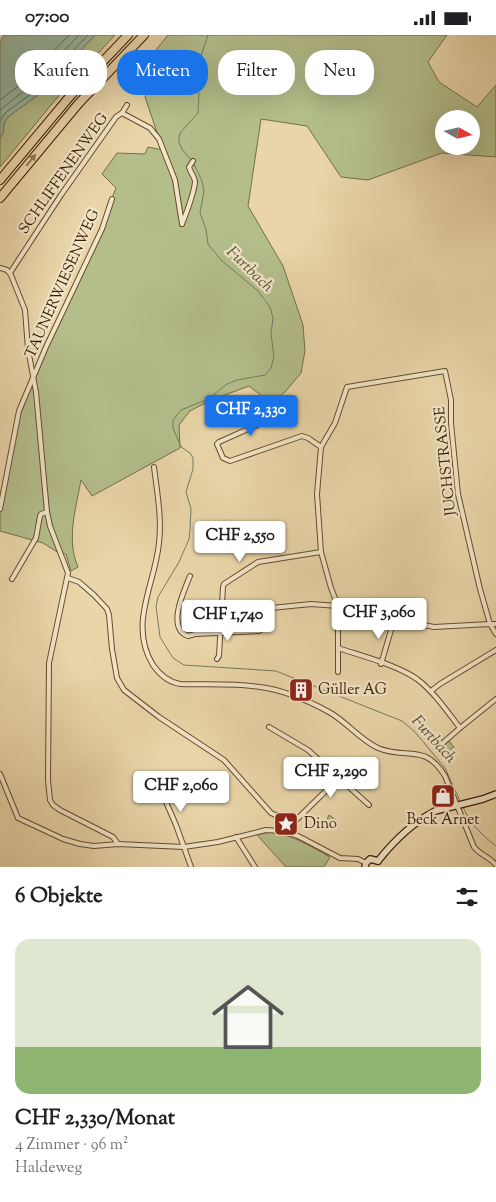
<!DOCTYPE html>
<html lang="de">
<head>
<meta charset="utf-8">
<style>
	body { margin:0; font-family:"Sorts Mill Goudy",serif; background:#f6f6f6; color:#202124; height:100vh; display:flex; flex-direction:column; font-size:19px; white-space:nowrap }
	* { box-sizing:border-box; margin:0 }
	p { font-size:16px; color:#757577 }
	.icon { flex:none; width:28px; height:28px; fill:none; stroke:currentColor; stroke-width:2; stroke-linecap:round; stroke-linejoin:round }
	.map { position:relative; height:832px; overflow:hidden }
	.details { display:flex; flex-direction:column; background:#fff; flex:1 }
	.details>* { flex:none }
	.banner { position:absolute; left:15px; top:15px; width:466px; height:45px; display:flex; gap:10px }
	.needle { width:32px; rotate:98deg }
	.buttons { position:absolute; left:435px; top:75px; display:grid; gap:10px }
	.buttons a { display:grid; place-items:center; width:45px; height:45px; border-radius:50%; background:#fff; box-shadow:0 5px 20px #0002; font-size:25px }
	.price { position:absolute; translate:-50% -42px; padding:0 11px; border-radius:5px; background:#fff; color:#222; font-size:16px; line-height:32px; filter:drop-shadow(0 1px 2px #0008) }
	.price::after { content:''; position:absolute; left:50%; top:30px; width:15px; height:11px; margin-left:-8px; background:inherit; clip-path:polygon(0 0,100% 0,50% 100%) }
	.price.selected { background:#1a73e8; color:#fff }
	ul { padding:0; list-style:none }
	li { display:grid; align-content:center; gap:10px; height:265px; padding:0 15px }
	li span { display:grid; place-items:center; height:155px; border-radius:15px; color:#555 }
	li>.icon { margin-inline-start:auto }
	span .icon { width:90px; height:90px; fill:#fffc; stroke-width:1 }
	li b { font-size:21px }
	h2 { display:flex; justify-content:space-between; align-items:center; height:60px; padding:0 15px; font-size:21px }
	.tag { padding:0 18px; border-radius:20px; background:#fff; box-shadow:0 5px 20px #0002; font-size:18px; line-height:45px }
	.tag.selected { background:#1a73e8; color:#fff }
	.status { display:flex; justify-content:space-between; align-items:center; height:35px; padding:0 25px; background:#fff; direction:ltr }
	.status svg { height:14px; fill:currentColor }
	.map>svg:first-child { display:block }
	.green { fill:#b3be8b; stroke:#766e46; fill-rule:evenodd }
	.water { fill:#98b9a4; stroke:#727b63 }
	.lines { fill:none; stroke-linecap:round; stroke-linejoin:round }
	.shore { stroke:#696c53; stroke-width:1 }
	.stream { stroke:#727b63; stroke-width:1 }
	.minor-casing { stroke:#664c2c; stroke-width:6 }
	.secondary-casing { stroke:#3a1e02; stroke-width:8 }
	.motorway-casing { stroke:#3a1e02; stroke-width:10 }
	.minor { stroke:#f1e4c7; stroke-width:4 }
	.secondary { stroke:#f1e4c7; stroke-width:5.5 }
	.motorway { stroke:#e9d5a9; stroke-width:8 }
	.oneway { fill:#927a56 }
	.labels { text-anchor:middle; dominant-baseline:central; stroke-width:4.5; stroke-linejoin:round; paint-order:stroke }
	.street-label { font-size:15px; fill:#3a1e02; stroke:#f1e4c7 }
	.poi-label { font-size:15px; fill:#3a1e02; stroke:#f1e4c7; text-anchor:start }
	.water-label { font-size:16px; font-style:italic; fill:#564c33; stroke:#f1e4c7 }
</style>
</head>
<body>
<div class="status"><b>07:00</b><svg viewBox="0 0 49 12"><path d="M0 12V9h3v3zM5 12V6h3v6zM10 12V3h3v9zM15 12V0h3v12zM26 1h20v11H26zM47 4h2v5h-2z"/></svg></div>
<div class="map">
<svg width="496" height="832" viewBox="0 0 496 832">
	<rect width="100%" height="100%" fill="#e9d5a9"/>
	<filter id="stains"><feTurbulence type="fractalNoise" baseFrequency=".004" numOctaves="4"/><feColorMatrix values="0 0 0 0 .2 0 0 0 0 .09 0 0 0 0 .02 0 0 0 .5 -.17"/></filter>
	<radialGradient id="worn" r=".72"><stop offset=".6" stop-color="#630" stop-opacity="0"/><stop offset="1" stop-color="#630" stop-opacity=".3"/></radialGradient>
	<g class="green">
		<path d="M95,0H115L56,64L0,132V103L3,98L4,88L8,82L38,60Z"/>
		<path d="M168,0H447L428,27L439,47L477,72L496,50V122L442,118L368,145L341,142L307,91L261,84L248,171L283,231L303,290L305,316L301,338L285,357L271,368L249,351L209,366L190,376L179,390L180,413L92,461L81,445C76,473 66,505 78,532L71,536L66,519L59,518L43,508L0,496V474L19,376L88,223L116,153L102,139L117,118L145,119L148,112L163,115L145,62L155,46L143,31ZM444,84H471V111H444Z"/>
		<path d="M448,705L454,712L444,720L439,713Z"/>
		<path d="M329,780L336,785V794H323Z"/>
		<path d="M270,797C293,800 310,811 330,822L324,832H286L257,800Z"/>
	</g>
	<path class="water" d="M4,0H95L38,60L8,82L4,88L3,98L0,103V7Z"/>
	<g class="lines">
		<g class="shore">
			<path d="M0,65L25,46L69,0"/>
			<path d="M0,75L30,51L79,0"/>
			<path d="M0,86L5,78L35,56L88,0"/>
		</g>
		<g class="stream">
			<path d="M208,0L195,39V45L199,59L198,78L181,97L179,101V107L182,114L194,129L202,146L204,156L200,178L206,194L208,209L221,225L258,256L270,272L273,283L271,299L274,322L271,333L265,340L237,345L227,349L208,364L181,375L173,385V393L181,412L190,418L193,423V434L186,457L191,474L190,494L189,504L179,527L158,562L156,571L160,602L173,623L184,630L276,636L402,686L414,696L445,733L461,768"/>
			<path d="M463,772C470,789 482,800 496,811"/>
		</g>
		<defs>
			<g id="minor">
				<path d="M122,78L150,93L159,104L175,145L182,189"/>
				<path d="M182,189C186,179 194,157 195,147C195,142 190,137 189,132L193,126"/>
				<path d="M0,233L7,235L11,240L25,275L28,314L36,357L47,477L50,491L68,538L49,628L48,745L50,765L53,770L60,775L113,802L118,809"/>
				<path d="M10,238L61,160L116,82L122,78L127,70"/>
				<path d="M264,387L219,407L217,409L223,423L230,426L302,401L308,403L321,412"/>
				<path d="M154,432C157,457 162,483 159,508C155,550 128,589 153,630C160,640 168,647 180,649C207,650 234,648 260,652C283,655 309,666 329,677C347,687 359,704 378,713C406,725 424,707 445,741L474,812C480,820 490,822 496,830"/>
				<path d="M0,474L19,376L46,312L102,194L112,164"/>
				<path d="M190,541C184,556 166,593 188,601L195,599L259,596L262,594L265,577L271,573L311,569L338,571V637"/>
				<path d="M68,543L79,547L94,560L107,574L109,580L112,614L117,643L124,655L159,682L224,725L271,778L293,788"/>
				<path d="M12,544L36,503L40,481L41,479L47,477"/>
				<path d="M496,589H490L434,592L361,578L338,571L331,553L321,517L317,459L321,412L335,388L347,352L445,336L451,365V388L458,459L480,554L490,589L496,599"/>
				<path d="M338,613C362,621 397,630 417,644C434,657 447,676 460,693L496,664"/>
				<path d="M217,624L219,621L223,552L224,549L258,527L321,517"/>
				<path d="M381,629L394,585"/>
				<path d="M431,656L440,649L496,615"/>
				<path d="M269,692L308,715L339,743"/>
				<path d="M437,713L460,693"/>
				<path d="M0,739L18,783L63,804L80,809L94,811L118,809L184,812L218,807L266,795L282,796L298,801L340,823L358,824L366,828"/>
				<path d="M159,751L176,790L191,832"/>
				<path d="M293,788L339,743L369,770"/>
				<path d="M236,802L255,832"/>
			</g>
			<g id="secondary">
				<path d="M378,826C393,807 414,787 435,776L483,764L496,759"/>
				<path d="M365,832L366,828L370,824L378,826"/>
			</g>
			<g id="motorway">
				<path d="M0,145L71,60L128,0"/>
				<path d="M0,163L79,68L144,0"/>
			</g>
		</defs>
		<use href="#minor" class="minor-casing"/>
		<use href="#secondary" class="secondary-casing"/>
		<use href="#motorway" class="motorway-casing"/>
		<use href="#minor" class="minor"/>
		<use href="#secondary" class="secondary"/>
		<use href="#motorway" class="motorway"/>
	</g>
	<defs><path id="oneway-solid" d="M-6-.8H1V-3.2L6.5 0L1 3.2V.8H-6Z" transform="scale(1.25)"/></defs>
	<use class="oneway" href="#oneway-solid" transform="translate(31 125) rotate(-51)"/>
	<defs>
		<symbol id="building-square" viewBox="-11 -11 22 22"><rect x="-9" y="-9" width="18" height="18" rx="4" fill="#8f2418" stroke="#f1e4c7"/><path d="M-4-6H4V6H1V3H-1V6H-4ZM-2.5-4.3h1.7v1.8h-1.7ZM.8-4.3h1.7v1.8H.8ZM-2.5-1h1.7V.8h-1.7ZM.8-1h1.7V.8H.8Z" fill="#fff"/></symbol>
		<symbol id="shop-square" viewBox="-11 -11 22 22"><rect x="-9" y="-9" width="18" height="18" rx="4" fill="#8f2418" stroke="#f1e4c7"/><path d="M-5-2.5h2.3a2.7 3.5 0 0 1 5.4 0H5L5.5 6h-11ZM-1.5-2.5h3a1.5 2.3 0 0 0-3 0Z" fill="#fff"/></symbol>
		<symbol id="sight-square" viewBox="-11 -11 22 22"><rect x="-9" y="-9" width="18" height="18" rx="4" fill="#8f2418" stroke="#f1e4c7"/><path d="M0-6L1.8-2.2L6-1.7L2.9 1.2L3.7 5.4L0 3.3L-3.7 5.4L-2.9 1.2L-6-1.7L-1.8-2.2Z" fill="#fff"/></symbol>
	</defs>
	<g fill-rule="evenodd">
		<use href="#building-square" x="287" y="641" width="28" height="28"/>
		<use href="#shop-square" x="429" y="747" width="28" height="28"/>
		<use href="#sight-square" x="272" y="775" width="28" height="28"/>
	</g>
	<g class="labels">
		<g class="street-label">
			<text transform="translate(64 139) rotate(-55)">SCHLIFFENENWEG</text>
			<text transform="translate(63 249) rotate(-66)">TAUNERWIESENWEG</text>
			<text transform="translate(446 426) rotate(-96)">JUCHSTRASSE</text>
		</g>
		<g class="poi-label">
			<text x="318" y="655">Güller AG</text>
			<text x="443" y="785" text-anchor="middle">Beck Arnet</text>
			<text x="304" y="789">Dino</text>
		</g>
		<g class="water-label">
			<text transform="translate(249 235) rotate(44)">Furtbach</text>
			<text transform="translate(433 705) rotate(48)">Furtbach</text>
		</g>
	</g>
	<rect width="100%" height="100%" filter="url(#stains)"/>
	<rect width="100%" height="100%" fill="url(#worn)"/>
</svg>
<div class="buttons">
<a><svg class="needle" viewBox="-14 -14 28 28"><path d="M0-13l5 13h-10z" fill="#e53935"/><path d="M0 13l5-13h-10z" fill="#757577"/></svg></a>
</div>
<b class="price selected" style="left:251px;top:402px">CHF 2,330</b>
<b class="price" style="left:240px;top:528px">CHF 2,550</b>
<b class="price" style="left:379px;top:605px">CHF 3,060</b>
<b class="price" style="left:228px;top:607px">CHF 1,740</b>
<b class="price" style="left:331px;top:764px">CHF 2,290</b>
<b class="price" style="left:181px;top:778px">CHF 2,060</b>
<div class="banner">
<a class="tag">Kaufen</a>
<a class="tag selected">Mieten</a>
<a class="tag">Filter</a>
<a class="tag">Neu</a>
</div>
</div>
<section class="details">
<h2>6 Objekte<svg class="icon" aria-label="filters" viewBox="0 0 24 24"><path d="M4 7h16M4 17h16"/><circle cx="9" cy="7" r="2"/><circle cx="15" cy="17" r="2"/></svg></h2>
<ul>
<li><span style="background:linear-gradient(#dfe7d0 70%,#8fb573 0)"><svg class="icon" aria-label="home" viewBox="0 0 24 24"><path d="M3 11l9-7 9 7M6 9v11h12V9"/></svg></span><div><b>CHF 2,330/Monat</b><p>4 Zimmer · 96 m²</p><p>Haldeweg</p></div></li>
</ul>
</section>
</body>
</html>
